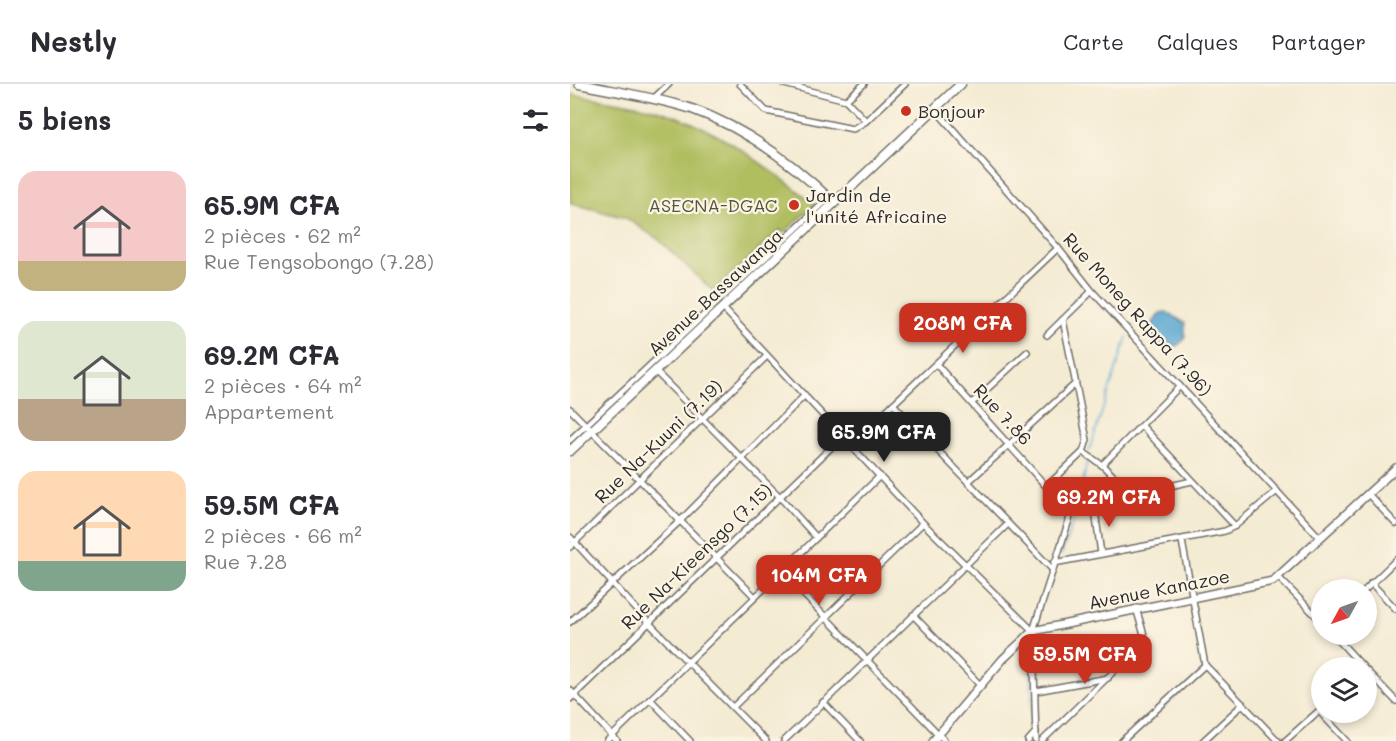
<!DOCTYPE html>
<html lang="fr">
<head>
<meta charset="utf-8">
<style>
	body { margin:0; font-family:Mali,sans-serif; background:#f7f7f7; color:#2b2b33; height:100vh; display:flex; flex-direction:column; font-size:22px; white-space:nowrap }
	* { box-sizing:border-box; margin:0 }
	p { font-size:20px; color:#7c7c81 }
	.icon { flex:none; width:33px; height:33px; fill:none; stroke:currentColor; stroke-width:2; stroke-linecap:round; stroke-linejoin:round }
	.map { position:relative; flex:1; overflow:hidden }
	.panel { display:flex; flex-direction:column; background:#fff; width:570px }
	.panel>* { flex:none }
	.needle { width:39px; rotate:230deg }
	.controls { position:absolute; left:741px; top:495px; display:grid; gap:12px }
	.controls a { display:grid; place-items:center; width:66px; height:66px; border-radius:50%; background:#fff; box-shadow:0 3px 9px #0003; font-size:30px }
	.price { position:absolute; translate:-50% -51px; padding:0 14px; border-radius:12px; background:#c8321e; color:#fff; font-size:20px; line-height:39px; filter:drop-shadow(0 2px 3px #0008) }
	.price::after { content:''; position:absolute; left:50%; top:36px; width:18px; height:14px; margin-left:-9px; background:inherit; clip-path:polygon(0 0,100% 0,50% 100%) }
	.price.on { background:#222; color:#fff }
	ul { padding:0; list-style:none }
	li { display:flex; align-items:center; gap:18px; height:150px; padding:0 18px }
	li span { display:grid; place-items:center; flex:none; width:168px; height:120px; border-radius:18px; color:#555 }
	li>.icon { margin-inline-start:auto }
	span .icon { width:72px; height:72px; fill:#fffc; stroke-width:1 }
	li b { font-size:26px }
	h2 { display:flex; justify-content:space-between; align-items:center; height:72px; padding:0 18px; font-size:26px }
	header { display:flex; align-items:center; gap:36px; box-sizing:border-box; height:84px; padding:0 30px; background:#fff; border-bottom:2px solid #e1e1e2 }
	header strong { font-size:28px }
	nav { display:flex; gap:33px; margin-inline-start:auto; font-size:21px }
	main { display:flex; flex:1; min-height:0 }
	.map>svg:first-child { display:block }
	.green { fill:#b1be60; stroke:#6e7446; stroke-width:1.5 }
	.water { fill:#58a6d1; stroke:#42687e; stroke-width:1.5 }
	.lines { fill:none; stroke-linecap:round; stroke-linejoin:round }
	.stream { stroke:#58a6d1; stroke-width:1.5 }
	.minor-casing { stroke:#716e66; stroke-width:8 }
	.tertiary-casing { stroke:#716e66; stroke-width:10 }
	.primary-casing { stroke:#716e66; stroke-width:11 }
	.trunk-casing { stroke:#716e66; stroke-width:11 }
	.minor { stroke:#fff; stroke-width:5 }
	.tertiary { stroke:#fff; stroke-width:7 }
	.primary { stroke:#fff; stroke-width:8 }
	.trunk { stroke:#fff; stroke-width:8 }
	.poi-dot { fill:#c8321e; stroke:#fcf5e5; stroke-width:2 }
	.labels { text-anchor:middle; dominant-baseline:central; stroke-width:4.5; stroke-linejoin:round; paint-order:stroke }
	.poi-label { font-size:18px; fill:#2b2b2b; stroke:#fcf5e5; text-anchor:start }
	.park-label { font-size:18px; fill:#53573b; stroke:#fcf5e5 }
	.street-label { font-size:18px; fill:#2b2b2b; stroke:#fcf5e5 }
</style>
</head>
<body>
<header>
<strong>Nestly</strong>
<nav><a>Carte</a><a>Calques</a><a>Partager</a></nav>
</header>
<main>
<section class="panel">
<h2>5 biens<svg class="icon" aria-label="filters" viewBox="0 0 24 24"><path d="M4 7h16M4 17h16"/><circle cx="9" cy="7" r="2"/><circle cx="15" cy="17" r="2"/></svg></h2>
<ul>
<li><span style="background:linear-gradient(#f6c9c9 75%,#c2b280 0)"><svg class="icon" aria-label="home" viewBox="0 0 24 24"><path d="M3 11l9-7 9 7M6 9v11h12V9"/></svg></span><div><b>65.9M CFA</b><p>2 pièces · 62 m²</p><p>Rue Tengsobongo (7.28)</p></div></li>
<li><span style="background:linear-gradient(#dfe7d0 65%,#b9a48a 0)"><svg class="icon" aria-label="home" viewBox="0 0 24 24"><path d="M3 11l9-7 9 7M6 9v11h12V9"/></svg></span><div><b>69.2M CFA</b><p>2 pièces · 64 m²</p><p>Appartement</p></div></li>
<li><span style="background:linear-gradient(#ffd9b3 75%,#7fa58c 0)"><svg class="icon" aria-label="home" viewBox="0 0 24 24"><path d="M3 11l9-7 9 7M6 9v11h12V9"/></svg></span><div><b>59.5M CFA</b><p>2 pièces · 66 m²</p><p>Rue 7.28</p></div></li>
</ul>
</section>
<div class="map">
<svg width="826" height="657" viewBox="0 0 826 657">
	<rect width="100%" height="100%" fill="#fcf5e5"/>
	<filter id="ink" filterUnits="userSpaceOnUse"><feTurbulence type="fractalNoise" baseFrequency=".0167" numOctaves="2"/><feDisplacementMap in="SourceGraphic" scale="12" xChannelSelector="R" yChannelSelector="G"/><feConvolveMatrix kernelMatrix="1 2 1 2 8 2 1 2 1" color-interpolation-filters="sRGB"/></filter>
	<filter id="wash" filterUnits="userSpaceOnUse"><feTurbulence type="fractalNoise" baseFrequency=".008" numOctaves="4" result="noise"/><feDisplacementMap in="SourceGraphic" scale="24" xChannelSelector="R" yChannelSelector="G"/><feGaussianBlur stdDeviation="1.35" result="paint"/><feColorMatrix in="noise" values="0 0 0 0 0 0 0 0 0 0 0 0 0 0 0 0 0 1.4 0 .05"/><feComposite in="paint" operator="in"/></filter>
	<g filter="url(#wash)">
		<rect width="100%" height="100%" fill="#f4ebd3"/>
		<path class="green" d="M0,10C28,15 59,18 87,26C147,43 196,82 245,120L214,149L210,146L143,207L89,156L56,134L0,119Z"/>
		<path class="water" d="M596,228L615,239V255L607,262L588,258L578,246L590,229Z"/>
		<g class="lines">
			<g class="stream">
				<path d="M519,367L557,253"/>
				<path d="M509,419L517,377"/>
				<path d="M491,471L506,430"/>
				<path d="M461,586L462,647"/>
				<path d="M558,657L632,588"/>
			</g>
		</g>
	</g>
	<g filter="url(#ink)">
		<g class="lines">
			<defs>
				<g id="minor">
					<path d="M170,0L196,27L283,45L296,37L335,0"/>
					<path d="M214,0L276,16L296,37"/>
					<path d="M83,15L99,0"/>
					<path d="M276,16L294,0"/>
					<path d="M365,25L488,164L522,207L750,454"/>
					<path d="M153,224L353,439L463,547"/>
					<path d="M477,251L522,207"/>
					<path d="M366,280L501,430L463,547L466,657"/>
					<path d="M85,287L209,412L246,453"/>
					<path d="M402,319L457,268"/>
					<path d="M323,320L482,485"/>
					<path d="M0,325L184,512"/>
					<path d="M572,342L665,442"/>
					<path d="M0,356L259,114"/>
					<path d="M281,360L488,164"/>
					<path d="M513,368L532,381L562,410"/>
					<path d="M532,381L610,302"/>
					<path d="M398,398L505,300"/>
					<path d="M478,401L513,368L517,356L493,236"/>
					<path d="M799,411L826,440"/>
					<path d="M0,453L79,539L196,657"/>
					<path d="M612,457L635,581L708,657"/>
					<path d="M0,463L197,272"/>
					<path d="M531,470L524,419L622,397"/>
					<path d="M484,479L655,447L665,442L707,407"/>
					<path d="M212,488L375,657"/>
					<path d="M709,494L752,538"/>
					<path d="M801,499L826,525"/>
					<path d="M795,506L826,476"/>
					<path d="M343,531L410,601"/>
					<path d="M0,538L110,437L235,311"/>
					<path d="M763,550L794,584"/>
					<path d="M796,586L826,617"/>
					<path d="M0,606L47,657"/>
					<path d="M466,607L538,594"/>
					<path d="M0,615L273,352"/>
					<path d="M80,615L120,657"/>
					<path d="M253,618L290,657"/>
					<path d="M163,623L353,439"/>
					<path d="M749,627L777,657"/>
					<path d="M37,657L310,392"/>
					<path d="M214,657L438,440"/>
					<path d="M458,657L466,648"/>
					<path d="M472,657L573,559L574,551L566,524"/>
					<path d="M552,657L635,581"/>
					<path d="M633,657L673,620"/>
					<path d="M715,657L752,624"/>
				</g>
				<path id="tertiary" d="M363,657L433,575L463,547L703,497L826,384"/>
				<path id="primary" d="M9,0C47,8 85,13 122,25C175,44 224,80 264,119"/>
				<path id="trunk" d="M0,367L391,0"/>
			</defs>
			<use href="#minor" class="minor-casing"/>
			<use href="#tertiary" class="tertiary-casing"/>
			<use href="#primary" class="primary-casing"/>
			<use href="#trunk" class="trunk-casing"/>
			<use href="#minor" class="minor"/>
			<use href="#tertiary" class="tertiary"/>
			<use href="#primary" class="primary"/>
			<use href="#trunk" class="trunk"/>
		</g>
	</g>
	<g class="poi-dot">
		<circle cx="336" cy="27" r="6"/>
		<circle cx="224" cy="121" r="6"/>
	</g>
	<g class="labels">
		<g class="poi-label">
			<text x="348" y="27">Bonjour</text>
			<text x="236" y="111">Jardin de<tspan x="236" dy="21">l'unité Africaine</tspan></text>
		</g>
		<g class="park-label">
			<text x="143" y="121">ASECNA-DGAC</text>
		</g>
		<g class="street-label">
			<text transform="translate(145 208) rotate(-43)">Avenue Bassawanga</text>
			<text transform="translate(568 230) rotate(48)">Rue Moneg Rappa (7.96)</text>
			<text transform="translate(433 330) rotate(47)">Rue 7.86</text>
			<text transform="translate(88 357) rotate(-44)">Rue Na-Kuuni (7.19)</text>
			<text transform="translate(126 472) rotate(-44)">Rue Na-Kieensgo (7.15)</text>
			<text transform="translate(589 505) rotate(-11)">Avenue Kanazoe</text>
		</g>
	</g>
</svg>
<div class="controls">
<a><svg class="needle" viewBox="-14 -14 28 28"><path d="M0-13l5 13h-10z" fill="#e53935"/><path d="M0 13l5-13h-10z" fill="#7c7c81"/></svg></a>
<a><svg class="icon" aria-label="layers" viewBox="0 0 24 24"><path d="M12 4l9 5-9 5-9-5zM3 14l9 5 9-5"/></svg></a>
</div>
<b class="price" style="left:393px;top:270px">208M CFA</b>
<b class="price on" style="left:314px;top:379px">65.9M CFA</b>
<b class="price" style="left:539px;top:444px">69.2M CFA</b>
<b class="price" style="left:249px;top:522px">104M CFA</b>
<b class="price" style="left:515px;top:601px">59.5M CFA</b>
</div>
</main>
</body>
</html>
